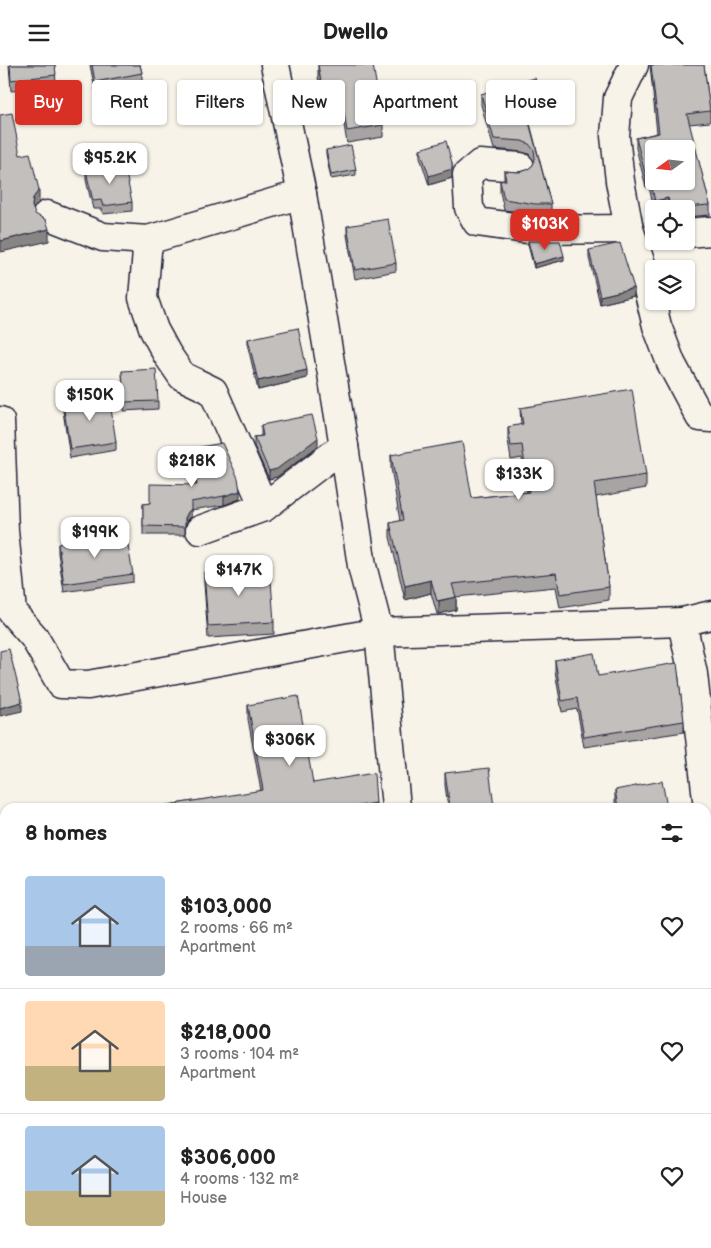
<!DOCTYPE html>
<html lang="en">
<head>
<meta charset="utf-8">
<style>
	body { margin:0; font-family:"Balsamiq Sans",sans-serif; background:#f6f6f6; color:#222; height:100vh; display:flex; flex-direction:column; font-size:19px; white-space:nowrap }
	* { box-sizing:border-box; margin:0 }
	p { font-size:16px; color:#767676 }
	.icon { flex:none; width:28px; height:28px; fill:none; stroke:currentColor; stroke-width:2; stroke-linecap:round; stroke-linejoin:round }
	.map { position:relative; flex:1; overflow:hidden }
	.side { position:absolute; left:0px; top:738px; width:711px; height:446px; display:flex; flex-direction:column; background:#fff; border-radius:15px 15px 0 0; box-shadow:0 1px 4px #0004 }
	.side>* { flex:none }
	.hud { position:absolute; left:15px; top:15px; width:681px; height:45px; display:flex; gap:10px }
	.needle { width:32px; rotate:255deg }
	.fabs { position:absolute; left:645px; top:75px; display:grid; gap:10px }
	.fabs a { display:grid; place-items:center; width:50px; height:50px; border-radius:5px; background:#fff; box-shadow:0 1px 4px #0004; font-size:25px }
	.price { position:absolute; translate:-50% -42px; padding:0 11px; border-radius:10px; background:#fff; color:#222; font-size:16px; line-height:32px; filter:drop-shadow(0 1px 2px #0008) }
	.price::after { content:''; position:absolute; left:50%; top:30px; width:15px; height:11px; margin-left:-8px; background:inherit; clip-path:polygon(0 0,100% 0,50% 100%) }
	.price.active { background:#d93025; color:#fff }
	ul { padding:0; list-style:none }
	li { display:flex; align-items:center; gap:15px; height:125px; padding:0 25px }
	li+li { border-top:1px solid #e0e0e0 }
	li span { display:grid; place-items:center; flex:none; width:140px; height:100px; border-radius:5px; color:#555 }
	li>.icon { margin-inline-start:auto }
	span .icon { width:60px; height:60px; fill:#fffc; stroke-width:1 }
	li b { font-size:21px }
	h2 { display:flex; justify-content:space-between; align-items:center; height:60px; padding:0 25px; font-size:21px }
	.chip { padding:0 18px; border-radius:5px; background:#fff; box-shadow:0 1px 4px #0004; font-size:18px; line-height:45px }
	.chip.active { background:#d93025; color:#fff }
	header { display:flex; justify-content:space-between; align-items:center; height:65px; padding:0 25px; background:#fff; font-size:22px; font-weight:600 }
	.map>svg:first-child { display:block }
	.wetland { fill:url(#wetland-marsh); stroke:#7d7c85 }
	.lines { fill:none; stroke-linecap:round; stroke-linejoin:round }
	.minor-casing { stroke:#22223b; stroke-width:31 }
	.minor { stroke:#f7f3e8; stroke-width:28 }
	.wall { fill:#a7a4a3; stroke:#22223b }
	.shaded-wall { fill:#888684; stroke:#22223b }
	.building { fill:#c2bfbd; stroke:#22223b; fill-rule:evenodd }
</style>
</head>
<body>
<header><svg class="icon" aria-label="menu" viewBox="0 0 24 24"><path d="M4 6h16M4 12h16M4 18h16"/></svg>Dwello<svg class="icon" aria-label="search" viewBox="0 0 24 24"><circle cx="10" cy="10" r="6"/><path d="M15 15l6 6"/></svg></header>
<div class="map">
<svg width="711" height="1183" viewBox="0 0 711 1183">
	<defs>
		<pattern id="wetland-marsh" width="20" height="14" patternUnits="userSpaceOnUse" patternTransform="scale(1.25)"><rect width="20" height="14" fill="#d8d5cf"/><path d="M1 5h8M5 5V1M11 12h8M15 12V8" fill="none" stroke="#b9b7b3"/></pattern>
	</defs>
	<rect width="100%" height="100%" fill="#f7f3e8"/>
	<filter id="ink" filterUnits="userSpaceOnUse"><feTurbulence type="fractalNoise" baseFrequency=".02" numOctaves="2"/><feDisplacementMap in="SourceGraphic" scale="10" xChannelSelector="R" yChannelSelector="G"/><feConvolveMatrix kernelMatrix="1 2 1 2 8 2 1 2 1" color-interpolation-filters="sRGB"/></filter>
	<g filter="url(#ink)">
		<path class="wetland" d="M0,1081L5,1096V1179H33L35,1183H0Z"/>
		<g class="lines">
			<defs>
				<g id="minor">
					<path d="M275,0L302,129L344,381"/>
					<path d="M634,0L618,33L615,71L620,116L629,164L644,208L657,261L671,298L700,352L711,353"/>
					<path d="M520,102L480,99L467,110L469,143L477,157L534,165L629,164"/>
					<path d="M47,150L103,172L148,175L302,129"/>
					<path d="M686,168L711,166"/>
					<path d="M148,175L143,233L154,265L167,289L182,311L213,326L264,442"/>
					<path d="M0,356L4,466L12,547L34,572L61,619L88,620L379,567L682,557L711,550"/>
					<path d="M200,465L264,442L344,381L362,501L379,567L396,742"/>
					<path d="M682,557L693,609L711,770"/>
					<path d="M706,952L711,951"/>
					<path d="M0,955L5,953"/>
					<path d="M706,1122L711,1121"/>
					<path d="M155,1179L158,1183"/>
					<path d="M404,1179L406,1183"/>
				</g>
			</defs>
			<use href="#minor" class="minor-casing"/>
			<use href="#minor" class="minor"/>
		</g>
		<g class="wall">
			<path d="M9,0H55L56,21L11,26Z"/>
			<path d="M90,0H140L142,8V16L95,25Z"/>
			<path d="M318,0L383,60V72L347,78L342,48L325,51L318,12Z"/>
			<path d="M650,0H704L710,46V57L689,59L710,140V150L686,152V144H654L649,122H646L636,83V73L657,68Z"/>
			<path d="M481,29L542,47L528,51L551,139V149H535L504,145L500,127V116L504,115V106L519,107L527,105L533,100L534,96L529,89L522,87L494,84L481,40Z"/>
			<path d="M420,84L452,106V113L429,120L420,92Z"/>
			<path d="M326,85L356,105V110L331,114L326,89Z"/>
			<path d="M86,106L132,137V146L103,149L101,144H93L86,115Z"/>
			<path d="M347,161L396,198V206L355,214L347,170Z"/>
			<path d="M528,176L564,195L534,203L528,180Z"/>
			<path d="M589,185L634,231L600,239L589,193Z"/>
			<path d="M248,274L307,313L258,325L248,282Z"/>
			<path d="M122,306L158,336V344L124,346Z"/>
			<path d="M63,338L116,377V385L70,393L63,346Z"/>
			<path d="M520,343L646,410V423L596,432L609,522V535L560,543L556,522L456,532V545L437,549L431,528L405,535L390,472V458L400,456L391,403V390L472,433L527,427L522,393L511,395L508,375V362L521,360Z"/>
			<path d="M261,360L318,381L277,412L269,414L254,381V372L261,371Z"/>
			<path d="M190,384L240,434L224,440L191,445V452L188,455L185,461V470H143V439L150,438L195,420L190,392Z"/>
			<path d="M58,479L133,509V517L64,527L58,488Z"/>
			<path d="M204,507L274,557V569L208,573L204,519Z"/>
			<path d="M555,595L598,611L684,656V667L584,682L577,644L562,647L555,606Z"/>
			<path d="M248,640L313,718L376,738V742H155L261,726L248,654Z"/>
			<path d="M445,708L494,742H448L445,720Z"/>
			<path d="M615,725L667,742H616L615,737Z"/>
			<path d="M205,1179H292V1180L278,1183H206Z"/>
		</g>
		<g class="shaded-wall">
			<path d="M542,36V47L525,52V42Z"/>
			<path d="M452,98V113L429,120V111Z"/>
			<path d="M649,111V122H646V112Z"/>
			<path d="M39,125V137L33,144L32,141L33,133Z"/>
			<path d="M668,133V144H655V136Z"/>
			<path d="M49,164V176L1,187V176Z"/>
			<path d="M564,191V195L534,203V199Z"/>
			<path d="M634,223V231L600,239V231Z"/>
			<path d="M307,305V313L258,325V316Z"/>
			<path d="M318,373V381L277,412L269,414V406Z"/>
			<path d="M240,426V434L224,440V431Z"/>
			<path d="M191,444V452L188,455L185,462V453L188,447Z"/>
			<path d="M431,515V528L405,535V521Z"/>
			<path d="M456,532V545L439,549V536Z"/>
			<path d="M22,637V646L0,651V643Z"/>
			<path d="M5,861V873L0,875V862Z"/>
			<path d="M711,920V931L706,932V921Z"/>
		</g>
		<g class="building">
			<path d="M10,0H55L56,10L11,15Z"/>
			<path d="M92,0H140L142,8L95,17Z"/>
			<path d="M318,0H373L383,60L347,66L342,36L325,39Z"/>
			<path d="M651,0H704L710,46L687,49L710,140L684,142L680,144H670L668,133L655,136L649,111L646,112L636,73L659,68ZM654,84H686V116H654Z"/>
			<path d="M535,13L542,36L525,42L551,139H535L504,134L500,116L506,115L504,106L519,107L527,105L533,100L535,93L534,85L529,79L522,76L494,74L481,29Z"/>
			<path d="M12,48L20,90L30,88L39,125L33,133L32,141L35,149L46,155L49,164L1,176L0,172V50Z"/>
			<path d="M446,76L452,98V104L429,111L420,84Z"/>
			<path d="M351,80L356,105L331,110L326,85Z"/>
			<path d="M124,99L132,137L103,141L101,135L93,136L86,106Z"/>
			<path d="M388,154L396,198L355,205L347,161Z"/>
			<path d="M528,176H560L564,191L534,199Z"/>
			<path d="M620,178L634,223L600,231L589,185Z"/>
			<path d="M298,263L307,305L258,316L248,274Z"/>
			<path d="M156,304L158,336L124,337L122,306Z"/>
			<path d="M632,324L646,410L594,418L609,522L560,529L556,508L452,519L456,532L437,536L431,515L405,521L390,458L403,455L391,390L462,377L472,433L529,427L522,380L511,381L508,362L523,359L520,343Z"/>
			<path d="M109,330L116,377L70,384L63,338Z"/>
			<path d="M312,350L318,373L277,404L269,406L254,372L263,371L261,360Z"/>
			<path d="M222,378L238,413L240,426L224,431L191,437V444L188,447L185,453V462L143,461V439L150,438V419L197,420L190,384Z"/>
			<path d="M126,469L133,509L64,519L58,479Z"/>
			<path d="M270,502L274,557L208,561L204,507Z"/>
			<path d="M9,584L22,637L0,643V586Z"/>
			<path d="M594,588L598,611L677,598L684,656L584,672L577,633L562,636L555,595Z"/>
			<path d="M298,631L313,718L374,708L376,738L354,742H155L263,725L248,640Z"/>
			<path d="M489,703L494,742H450L445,708Z"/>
			<path d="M662,716L667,742H618L615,725Z"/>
			<path d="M5,764V861L0,862V765Z"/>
			<path d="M706,899L711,916V920L706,921Z"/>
			<path d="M207,1179H242L219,1183H208Z"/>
			<path d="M497,1179H537L538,1183H497Z"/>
		</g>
	</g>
</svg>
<div class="fabs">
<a><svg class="needle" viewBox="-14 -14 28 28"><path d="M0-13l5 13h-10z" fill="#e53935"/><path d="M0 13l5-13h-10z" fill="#767676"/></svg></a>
<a><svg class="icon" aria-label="locate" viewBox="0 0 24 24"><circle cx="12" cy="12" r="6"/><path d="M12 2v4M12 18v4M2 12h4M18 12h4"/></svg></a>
<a><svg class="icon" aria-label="layers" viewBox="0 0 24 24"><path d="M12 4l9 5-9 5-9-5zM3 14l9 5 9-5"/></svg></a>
</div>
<b class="price" style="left:110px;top:120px">$95.2K</b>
<b class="price active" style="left:545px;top:186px">$103K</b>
<b class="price" style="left:90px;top:357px">$150K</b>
<b class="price" style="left:192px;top:423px">$218K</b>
<b class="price" style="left:519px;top:436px">$133K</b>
<b class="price" style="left:95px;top:494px">$199K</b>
<b class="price" style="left:239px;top:532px">$147K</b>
<b class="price" style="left:290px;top:702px">$306K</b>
<div class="hud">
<a class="chip active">Buy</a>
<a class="chip">Rent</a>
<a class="chip">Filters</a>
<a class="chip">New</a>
<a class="chip">Apartment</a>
<a class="chip">House</a>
</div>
<section class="side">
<h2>8 homes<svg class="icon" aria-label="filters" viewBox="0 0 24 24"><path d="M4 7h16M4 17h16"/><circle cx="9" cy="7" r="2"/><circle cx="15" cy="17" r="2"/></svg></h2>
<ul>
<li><span style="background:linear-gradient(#a9c7e8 70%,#9aa5b1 0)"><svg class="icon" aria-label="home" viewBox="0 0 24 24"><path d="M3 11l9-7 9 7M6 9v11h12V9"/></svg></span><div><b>$103,000</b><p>2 rooms · 66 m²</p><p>Apartment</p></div><svg class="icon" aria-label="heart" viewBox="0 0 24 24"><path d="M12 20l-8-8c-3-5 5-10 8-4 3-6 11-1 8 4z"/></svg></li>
<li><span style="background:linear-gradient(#ffd9b3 65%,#c2b280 0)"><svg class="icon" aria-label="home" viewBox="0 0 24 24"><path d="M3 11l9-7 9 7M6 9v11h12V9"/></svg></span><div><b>$218,000</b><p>3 rooms · 104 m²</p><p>Apartment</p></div><svg class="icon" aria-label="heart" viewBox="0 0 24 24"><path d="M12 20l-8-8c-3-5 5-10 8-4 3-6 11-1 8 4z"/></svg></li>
<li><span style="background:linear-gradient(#a9c7e8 65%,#c2b280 0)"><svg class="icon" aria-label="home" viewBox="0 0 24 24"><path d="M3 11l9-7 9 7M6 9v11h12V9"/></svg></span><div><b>$306,000</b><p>4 rooms · 132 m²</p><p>House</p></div><svg class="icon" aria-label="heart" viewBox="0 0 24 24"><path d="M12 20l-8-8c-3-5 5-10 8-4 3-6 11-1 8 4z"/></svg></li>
</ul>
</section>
</div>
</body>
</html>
